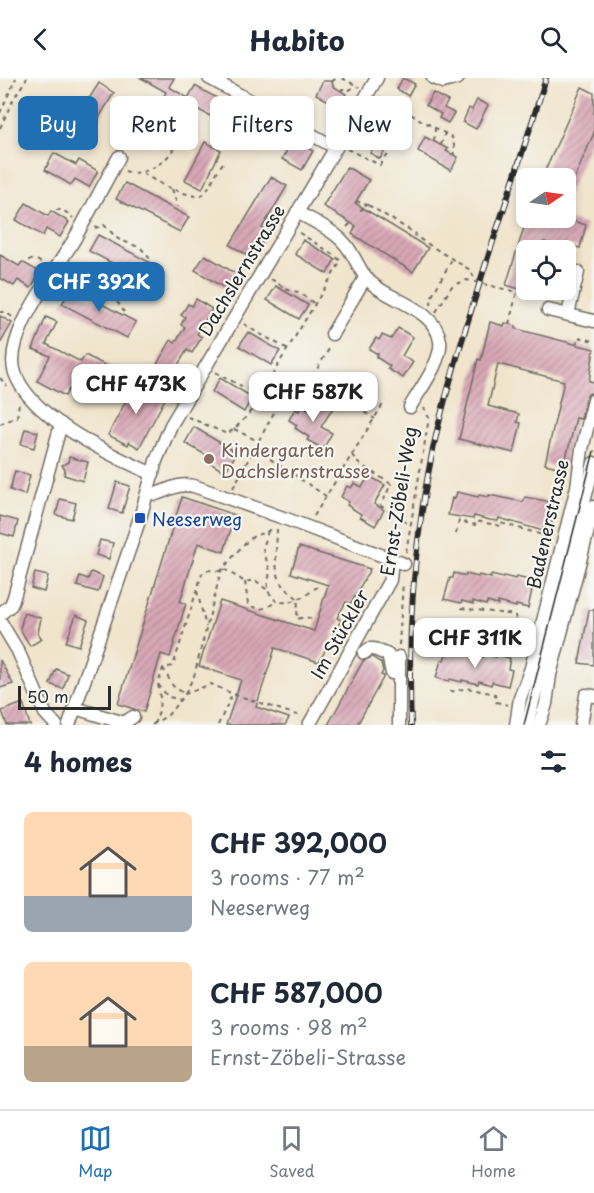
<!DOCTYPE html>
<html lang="en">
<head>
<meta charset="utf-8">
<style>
	body { margin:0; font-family:"Playpen Sans",sans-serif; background:#f6f6f7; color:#1f2937; height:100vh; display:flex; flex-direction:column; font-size:22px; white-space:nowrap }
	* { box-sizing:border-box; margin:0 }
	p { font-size:20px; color:#747a83 }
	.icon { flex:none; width:33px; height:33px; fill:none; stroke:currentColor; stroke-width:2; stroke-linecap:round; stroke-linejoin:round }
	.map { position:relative; height:647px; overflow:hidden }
	.side { display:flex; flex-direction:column; background:#fff; flex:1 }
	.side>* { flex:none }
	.hud { position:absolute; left:18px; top:18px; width:558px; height:54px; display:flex; gap:12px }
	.needle { width:39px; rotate:77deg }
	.controls { position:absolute; left:516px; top:90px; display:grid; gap:12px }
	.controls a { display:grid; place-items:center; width:60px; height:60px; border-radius:9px; background:#fff; box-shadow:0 3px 9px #0003; font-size:30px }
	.scale { position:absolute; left:18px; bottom:15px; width:93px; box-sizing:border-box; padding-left:6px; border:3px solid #2b2b2b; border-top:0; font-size:16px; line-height:21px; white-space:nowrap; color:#2b2b2b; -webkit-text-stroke:4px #f6f6f2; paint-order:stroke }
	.price { position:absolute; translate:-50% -51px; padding:0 14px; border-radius:12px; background:#fff; color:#222; font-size:20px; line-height:39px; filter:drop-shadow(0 2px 3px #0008) }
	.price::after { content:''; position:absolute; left:50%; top:36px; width:18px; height:14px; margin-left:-9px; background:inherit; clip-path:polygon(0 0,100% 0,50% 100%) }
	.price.current { background:#1f6fb2; color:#fff }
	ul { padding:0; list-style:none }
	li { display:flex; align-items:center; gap:18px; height:150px; padding:0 24px }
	li span { display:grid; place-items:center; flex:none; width:168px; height:120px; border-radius:9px; color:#555 }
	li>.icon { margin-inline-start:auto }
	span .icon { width:72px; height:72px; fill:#fffc; stroke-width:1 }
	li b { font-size:26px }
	h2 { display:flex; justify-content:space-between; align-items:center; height:72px; padding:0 24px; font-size:26px }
	.pill { padding:0 21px; border-radius:9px; background:#fff; box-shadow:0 3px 9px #0003; font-size:21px; line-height:54px }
	.pill.current { background:#1f6fb2; color:#fff }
	header { display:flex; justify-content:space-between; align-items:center; height:78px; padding:0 24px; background:#fff; font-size:27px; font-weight:700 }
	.tab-bar { display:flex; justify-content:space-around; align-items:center; height:84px; border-top:2px solid #e0e1e3; background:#fff; font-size:16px; color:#747a83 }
	.tab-bar a { display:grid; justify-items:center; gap:3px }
	.tab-bar .current { color:#1f6fb2 }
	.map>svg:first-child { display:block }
	.building { fill:url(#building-hatch) }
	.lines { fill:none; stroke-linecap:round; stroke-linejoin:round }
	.minor-casing { stroke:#706c63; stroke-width:15 }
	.path { stroke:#706c63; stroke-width:2; stroke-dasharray:4.5 4.5; stroke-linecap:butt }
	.minor { stroke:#fff; stroke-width:12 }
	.tram { stroke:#2b2b2b; stroke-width:1.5 }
	.rail-casing { stroke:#2b2b2b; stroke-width:6 }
	.rail { stroke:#f6f6f2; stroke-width:4; stroke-dasharray:11; stroke-linecap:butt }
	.education-dot { fill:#8d6e63; stroke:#f6f6f2; stroke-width:2 }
	.transit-dot { fill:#1a4fb4; stroke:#f6f6f2; stroke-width:2 }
	.labels { text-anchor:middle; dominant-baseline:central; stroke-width:4.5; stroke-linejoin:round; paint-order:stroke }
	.street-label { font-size:18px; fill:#2b2b2b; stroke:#f6f6f2 }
	.education-label { font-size:18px; fill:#785e54; stroke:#f6f6f2; text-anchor:start }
	.transit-label { font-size:18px; fill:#164399; stroke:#f6f6f2; text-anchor:start }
</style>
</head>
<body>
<header><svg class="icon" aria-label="back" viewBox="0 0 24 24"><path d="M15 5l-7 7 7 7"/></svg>Habito<svg class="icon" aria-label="search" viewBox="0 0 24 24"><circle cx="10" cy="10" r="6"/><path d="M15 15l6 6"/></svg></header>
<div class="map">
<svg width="594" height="647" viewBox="0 0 594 647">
	<defs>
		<pattern id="building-hatch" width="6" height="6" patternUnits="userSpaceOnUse" patternTransform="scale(1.5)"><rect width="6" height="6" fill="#d9a8b7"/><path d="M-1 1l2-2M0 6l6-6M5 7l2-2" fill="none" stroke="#b08995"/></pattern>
	</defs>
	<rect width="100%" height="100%" fill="#f6f6f2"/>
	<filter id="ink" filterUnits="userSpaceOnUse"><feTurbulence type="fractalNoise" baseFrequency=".0167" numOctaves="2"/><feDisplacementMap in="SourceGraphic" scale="12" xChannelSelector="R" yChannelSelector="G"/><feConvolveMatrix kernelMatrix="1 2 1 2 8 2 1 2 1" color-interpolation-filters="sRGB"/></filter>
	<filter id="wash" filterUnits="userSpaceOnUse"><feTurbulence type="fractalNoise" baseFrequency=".008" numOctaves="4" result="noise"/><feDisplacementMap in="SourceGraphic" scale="24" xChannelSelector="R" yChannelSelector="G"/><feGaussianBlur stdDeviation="1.35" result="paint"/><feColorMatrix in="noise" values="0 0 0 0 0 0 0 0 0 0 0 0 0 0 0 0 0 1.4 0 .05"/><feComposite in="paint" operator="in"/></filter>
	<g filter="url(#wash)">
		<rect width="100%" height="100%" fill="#f0e4cc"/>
		<g id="blocks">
			<g class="building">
				<path d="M141,0H174L169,9L188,20L195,8L219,21L210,38L186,25L184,29L164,18L166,14Z"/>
				<path d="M403,0L415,6L408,18L397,11Z"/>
				<path d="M323,3H332L333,8L346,16L339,29L316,16Z"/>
				<path d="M99,5L114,15L92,51L76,41Z"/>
				<path d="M582,9L594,15V55L566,120V100H542Z"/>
				<path d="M433,15L448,23L444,30L454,35L448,45L439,40L441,36L426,27Z"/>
				<path d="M477,22L488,27L476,51L463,44L469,30L472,32Z"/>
				<path d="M238,32L251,40L244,54L238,50L232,52L230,45Z"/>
				<path d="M138,33L176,53L167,69L130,49Z"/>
				<path d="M383,45L397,53L380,81L370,75L374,69L371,68Z"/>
				<path d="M425,59L448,71L446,73L458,79L451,93L418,73Z"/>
				<path d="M293,62L313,73L302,92L282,81Z"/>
				<path d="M205,64L221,72L202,111L185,102Z"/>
				<path d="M54,75L76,87L79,82L98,93L89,109L75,101L71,107L45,92Z"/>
				<path d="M347,89L369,102L355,125L428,170L413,194L352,156L356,148L323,128Z"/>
				<path d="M271,99L287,108L262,150L268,154L252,180L230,167Z"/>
				<path d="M125,105L189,139L180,154L116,121Z"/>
				<path d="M26,125L48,138L51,133L69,144L60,159L46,151L43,158L16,142Z"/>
				<path d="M527,140H563L586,147L580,170L569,167L568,172H526V213L506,207Z"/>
				<path d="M98,157L162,191L154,207L89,173Z"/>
				<path d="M303,162L335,181L327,196L295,176Z"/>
				<path d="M0,177L19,188L22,184L40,194L31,210L18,202L14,208L0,200Z"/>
				<path d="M205,177L238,197L229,213L195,192Z"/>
				<path d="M276,208L308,227L299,241L267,222Z"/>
				<path d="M71,210L136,244L127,260L62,226Z"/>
				<path d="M196,221L212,231L197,256L202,259L192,275L187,272L172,297L156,288L171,262L175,265L185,249L181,247L185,239L181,237L188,226L192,228Z"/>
				<path d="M0,238L12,245L0,266Z"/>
				<path d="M46,239L57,244L46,266L81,284L85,277L113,291L96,325L69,311L65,318L37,303L50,278L33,271Z"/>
				<path d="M490,244L504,248L505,245L516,248V251L594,271L589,303L594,304V314L588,316L586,319L581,341L576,340L566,380H569L566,391L545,386L564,303L498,286L488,328L519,336L517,344L521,345L514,375L459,361L478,281L481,282Z"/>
				<path d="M398,250L413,259L402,278L413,284L403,300L388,291L390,288L376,279L378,276L369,271L376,260L379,262L382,257L391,261Z"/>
				<path d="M248,254L280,273L271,287L239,268Z"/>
				<path d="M220,300L252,319L244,334L212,314Z"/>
				<path d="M131,302L165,321L139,370L129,364L128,367L108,357L127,321L123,318Z"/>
				<path d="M317,321L333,330L321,349L332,355L323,371L307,362L309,359L295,350L297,347L289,342L295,331L299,333L302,328L310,332Z"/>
				<path d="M194,349L232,372L231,374L236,376L225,394L208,384L211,380L185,365Z"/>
				<path d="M25,351L38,354L34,370L21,366Z"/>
				<path d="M69,379L88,384L83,403L64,397L65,392L62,387L68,384Z"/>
				<path d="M15,393L30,397L25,417L10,412Z"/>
				<path d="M369,398L385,407L374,426L384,432L375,448L360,439L361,436L347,427L349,424L341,419L347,408L351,410L354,405L362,409Z"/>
				<path d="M117,404L130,408L122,435L109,431Z"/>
				<path d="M457,414L478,419L479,417L489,419V417L523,424L525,419L557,425L550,452L543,450V453L499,440L498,443L490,442L474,438L473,441L448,437L452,420L455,421Z"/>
				<path d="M182,419L235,437L224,474L198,465L180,524L186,525L170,579L161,576L144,634L118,626Z"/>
				<path d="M60,421L76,425L72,441L56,437Z"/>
				<path d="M0,438L18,443L14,459L0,455Z"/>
				<path d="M100,462L113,465L109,481L96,477Z"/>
				<path d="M299,469L370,491L351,525L346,524L337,540L341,542L319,584L275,570L256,629L289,640L285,647H226L241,602L199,588L220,523L314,553L328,507L291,495Z"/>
				<path d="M91,494L103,499L98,514L77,508L80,498L88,501Z"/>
				<path d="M35,495L48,498L44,514L31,510Z"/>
				<path d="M454,495L466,498V496L478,499L479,497L491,500V497L503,500L504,498L516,501V499L534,503L528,530L516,527V529L498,524V527L487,524L486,527L473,523V526L462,523L461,525L444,521L450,500H453Z"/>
				<path d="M589,532H594V587L579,585Z"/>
				<path d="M24,535L41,540L38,555L42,561L30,568L20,551Z"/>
				<path d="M76,537L88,542L79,568L66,564Z"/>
				<path d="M447,574L471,578L472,576L483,579L484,576L496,579L497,577L510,580L508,591L512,592L508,608L492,604L491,607L479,603L478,606L462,602V604L450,601L449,603L436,600L441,582H444Z"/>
				<path d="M372,579L381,585L383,593L381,597L384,598L357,647H328L363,583Z"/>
				<path d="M0,582L13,606L0,610Z"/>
				<path d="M56,591L68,596L63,611L50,606Z"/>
				<path d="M23,625L30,647H7L2,633Z"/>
			</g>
		</g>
	</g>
	<g filter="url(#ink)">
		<use href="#blocks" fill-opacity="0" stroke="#706c63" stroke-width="1.5"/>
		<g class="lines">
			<defs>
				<g id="minor">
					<path d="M209,0L336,70"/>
					<path d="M433,0L443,4L458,0"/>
					<path d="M119,79C104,106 90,133 75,160C57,192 2,258 15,295C30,339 112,378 153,396"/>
					<path d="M297,134C313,143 334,152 346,167C357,181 360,197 375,208C396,224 436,233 440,263C443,282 419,313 410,329"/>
					<path d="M548,232L594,243"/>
					<path d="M568,236L578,194"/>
					<path d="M332,256L365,200"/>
					<path d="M162,309L179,316L184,322"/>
					<path d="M148,414L156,416C171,411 178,405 194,408L289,442L404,486"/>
					<path d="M0,536L11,527L14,519L61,346"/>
					<path d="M0,543L18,573L45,635L56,647"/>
					<path d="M364,575L369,571H374L388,577L392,595H399"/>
					<path d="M399,579V647"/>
					<path d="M75,630L121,644H125L133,639"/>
					<path d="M69,647L140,440L156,383L171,347L377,0"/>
					<path d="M309,647L390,502L391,491L390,481"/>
					<path d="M516,647L520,620L531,590L577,409L582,371L594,322"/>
					<path d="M527,647L594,385"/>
					<path d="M539,647L546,626L550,597L594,429"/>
					<path d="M581,647L586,617L594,618"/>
				</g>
			</defs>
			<use href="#minor" class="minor-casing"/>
			<g class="path">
				<path d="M342,0L359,9"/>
				<path d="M332,4L336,0"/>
				<path d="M341,13L342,11L349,12L357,8"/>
				<path d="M379,19L452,59L455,72L453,77"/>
				<path d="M0,35L16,0"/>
				<path d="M0,50L14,20L27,0"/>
				<path d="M434,63L435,50"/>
				<path d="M441,67L445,55"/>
				<path d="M347,71L380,87L390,74"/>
				<path d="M125,93C138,99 160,89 169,77C174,71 178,63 182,56L181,50L160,41"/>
				<path d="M143,95C160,107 179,115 200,119C211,110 214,96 223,85"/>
				<path d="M172,111L178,129"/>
				<path d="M356,123L370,128"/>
				<path d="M56,132H63L73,140"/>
				<path d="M360,132L370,128L416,156L415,158L470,192L475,201L474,203"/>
				<path d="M347,149L353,143"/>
				<path d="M95,150L104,147L118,161L141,170L150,181"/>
				<path d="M543,164L558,167L557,172"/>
				<path d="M28,182H37L44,187"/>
				<path d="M271,201L288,212L298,214L315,226"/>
				<path d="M60,203L76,202L92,213L116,222L124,234"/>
				<path d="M431,227L432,218L452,181"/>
				<path d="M0,234H5L14,240"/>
				<path d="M436,234L452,208L467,202L545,221"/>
				<path d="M244,246C258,256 273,262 288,272"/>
				<path d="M509,246L517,214"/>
				<path d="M577,267L578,259L594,263"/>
				<path d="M215,294L260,318"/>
				<path d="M273,298L303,315L330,269"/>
				<path d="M0,300L7,308"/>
				<path d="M311,301L375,341"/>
				<path d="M188,339L227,356C253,339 266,308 281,282C301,249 321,216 341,183C327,171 313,164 298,154"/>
				<path d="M0,346L17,339L19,325"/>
				<path d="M234,351L258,363"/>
				<path d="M255,371L326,418"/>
				<path d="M352,377L358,385L391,406L381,428L410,447"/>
				<path d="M233,410L289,307"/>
				<path d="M314,438L385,323"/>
				<path d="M277,451C277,468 272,495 284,508C288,513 294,517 298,521L297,541L305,539L314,541"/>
				<path d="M268,453L263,471L270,493L267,512L277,524C292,526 305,519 317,509"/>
				<path d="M456,456L459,443L475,447L476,443L501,448V445L543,457L541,464L550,466"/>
				<path d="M406,474L429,340L424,330"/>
				<path d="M224,491L245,504L255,502L267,512"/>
				<path d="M245,504L248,526C260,534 264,531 276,524"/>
				<path d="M197,513L206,549"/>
				<path d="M461,530L515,537L517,546L529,549"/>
				<path d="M399,567L403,504"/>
				<path d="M163,590L173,608L185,616L194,598L221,493L243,467L254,458L268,453L273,449"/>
				<path d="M158,606L168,619L179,621"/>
				<path d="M450,614L467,610L495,616L496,624L508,627"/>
				<path d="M154,646L159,633L160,619L158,606L163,590L173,588L202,496L206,492L221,493"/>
				<path d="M152,647L168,637L185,616L211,606L233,616L300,638"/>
				<path d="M218,647L232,617"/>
			</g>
			<use href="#minor" class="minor"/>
			<path class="tram" d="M524,647L594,373"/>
			<defs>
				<path id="rail" d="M411,647C407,548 415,449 437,353C451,295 469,239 487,182C507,121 527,61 546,0"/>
			</defs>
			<use href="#rail" class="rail-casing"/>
			<use href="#rail" class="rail"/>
		</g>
	</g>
	<circle class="education-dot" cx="209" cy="381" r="6"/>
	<rect class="transit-dot" x="134" y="434" width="12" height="12" rx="3"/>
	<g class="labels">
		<g class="street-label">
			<text transform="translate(241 192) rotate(-59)">Dachslernstrasse</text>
			<text transform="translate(398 423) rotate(-81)">Ernst-Zöbeli-Weg</text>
			<text transform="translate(547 446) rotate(-77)">Badenerstrasse</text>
			<text transform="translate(339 556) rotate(-61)">Im Stückler</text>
		</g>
		<g class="education-label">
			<text x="221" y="371">Kindergarten<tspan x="221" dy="21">Dachslernstrasse</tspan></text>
		</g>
		<g class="transit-label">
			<text x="152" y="440">Neeserweg</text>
		</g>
	</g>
</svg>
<div class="controls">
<a><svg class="needle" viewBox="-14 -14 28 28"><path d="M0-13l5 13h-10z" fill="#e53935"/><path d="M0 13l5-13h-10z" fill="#747a83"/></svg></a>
<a><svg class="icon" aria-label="locate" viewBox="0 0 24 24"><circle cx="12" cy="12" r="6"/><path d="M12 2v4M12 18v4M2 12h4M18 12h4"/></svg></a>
</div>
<div class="scale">50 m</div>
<b class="price current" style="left:99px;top:235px">CHF 392K</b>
<b class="price" style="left:136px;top:337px">CHF 473K</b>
<b class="price" style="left:313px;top:345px">CHF 587K</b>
<b class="price" style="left:475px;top:591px">CHF 311K</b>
<div class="hud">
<a class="pill current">Buy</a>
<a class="pill">Rent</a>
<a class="pill">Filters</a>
<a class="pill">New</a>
</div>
</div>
<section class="side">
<h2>4 homes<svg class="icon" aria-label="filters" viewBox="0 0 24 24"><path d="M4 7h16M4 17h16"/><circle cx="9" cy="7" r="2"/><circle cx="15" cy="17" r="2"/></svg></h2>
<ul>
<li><span style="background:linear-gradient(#ffd9b3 70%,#9aa5b1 0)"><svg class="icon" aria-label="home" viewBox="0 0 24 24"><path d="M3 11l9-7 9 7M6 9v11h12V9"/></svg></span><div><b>CHF 392,000</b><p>3 rooms · 77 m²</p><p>Neeserweg</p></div></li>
<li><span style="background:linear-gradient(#ffd9b3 70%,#b9a48a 0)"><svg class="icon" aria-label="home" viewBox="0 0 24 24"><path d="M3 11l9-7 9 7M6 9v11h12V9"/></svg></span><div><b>CHF 587,000</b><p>3 rooms · 98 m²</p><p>Ernst-Zöbeli-Strasse</p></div></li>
</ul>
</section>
<nav class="tab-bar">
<a class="current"><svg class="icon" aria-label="map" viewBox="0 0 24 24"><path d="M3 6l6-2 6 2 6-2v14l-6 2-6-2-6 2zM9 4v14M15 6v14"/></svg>Map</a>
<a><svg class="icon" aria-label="saved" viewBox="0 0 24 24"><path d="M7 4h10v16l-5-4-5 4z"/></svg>Saved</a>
<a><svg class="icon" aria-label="home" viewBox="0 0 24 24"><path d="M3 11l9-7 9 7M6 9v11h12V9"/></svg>Home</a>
</nav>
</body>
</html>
